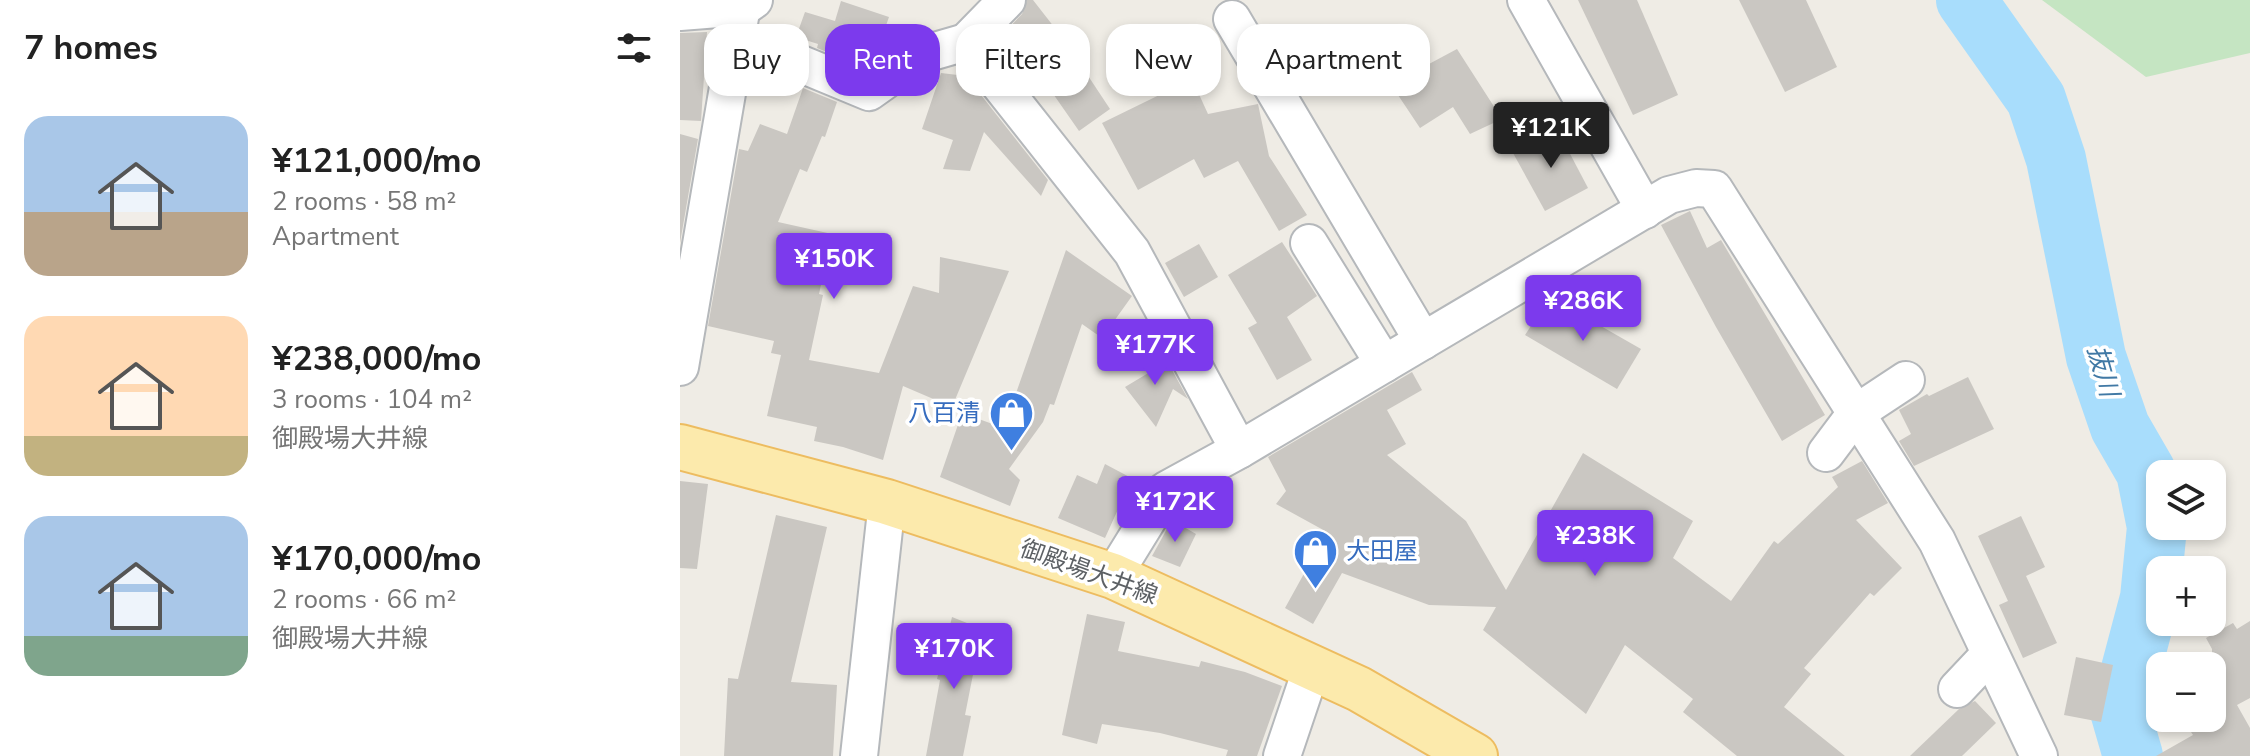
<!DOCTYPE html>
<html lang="en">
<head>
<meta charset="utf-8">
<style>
	body { margin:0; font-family:"Nunito Sans","Noto Sans JP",sans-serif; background:#f2f2f2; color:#222; height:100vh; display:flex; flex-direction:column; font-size:30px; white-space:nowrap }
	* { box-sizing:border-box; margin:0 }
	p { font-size:26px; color:#767676 }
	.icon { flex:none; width:44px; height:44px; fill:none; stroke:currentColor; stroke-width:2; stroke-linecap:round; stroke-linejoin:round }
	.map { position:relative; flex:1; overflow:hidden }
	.details { display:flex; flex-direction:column; background:#fff; width:680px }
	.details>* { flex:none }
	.top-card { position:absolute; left:24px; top:24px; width:760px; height:72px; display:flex; gap:16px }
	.fabs { position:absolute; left:1466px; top:460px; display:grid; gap:16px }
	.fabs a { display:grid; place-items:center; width:80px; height:80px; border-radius:16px; background:#fff; box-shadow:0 4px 12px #0003; font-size:40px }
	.price { position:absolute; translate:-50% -68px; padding:0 18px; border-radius:8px; background:#7c3aed; color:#fff; font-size:26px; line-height:52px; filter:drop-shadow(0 2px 4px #0008) }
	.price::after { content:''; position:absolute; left:50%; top:48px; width:24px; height:18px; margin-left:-12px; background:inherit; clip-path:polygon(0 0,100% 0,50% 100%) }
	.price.active { background:#222; color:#fff }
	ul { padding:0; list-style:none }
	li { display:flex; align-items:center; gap:24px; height:200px; padding:0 24px }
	li span { display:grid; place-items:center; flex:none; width:224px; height:160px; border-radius:24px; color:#555 }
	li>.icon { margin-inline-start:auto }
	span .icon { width:96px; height:96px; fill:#fffc; stroke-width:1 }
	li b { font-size:34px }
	h2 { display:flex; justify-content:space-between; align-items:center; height:96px; padding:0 24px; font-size:34px }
	.chip { padding:0 28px; border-radius:24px; background:#fff; box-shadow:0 4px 12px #0003; font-size:28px; line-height:72px }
	.chip.active { background:#7c3aed; color:#fff }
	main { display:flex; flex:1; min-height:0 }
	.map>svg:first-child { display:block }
	.green { fill:#c5e5c2 }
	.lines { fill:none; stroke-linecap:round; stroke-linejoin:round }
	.river { stroke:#a8ddfc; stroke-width:60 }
	.building { fill:#cac7c2 }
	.minor-casing { stroke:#b5b8bb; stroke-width:40 }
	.major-casing { stroke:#edbc60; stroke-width:48 }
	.minor { stroke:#fff; stroke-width:36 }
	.major { stroke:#fceaac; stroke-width:44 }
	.labels { text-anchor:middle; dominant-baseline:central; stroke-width:7; stroke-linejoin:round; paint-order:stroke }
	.shop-label { font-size:24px; fill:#366cbe; stroke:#fff; text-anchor:end }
	.street-label { font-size:24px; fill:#5d6165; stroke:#fff }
	.water-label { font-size:26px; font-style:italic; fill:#4179a5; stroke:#fff }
</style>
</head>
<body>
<main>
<section class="details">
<h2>7 homes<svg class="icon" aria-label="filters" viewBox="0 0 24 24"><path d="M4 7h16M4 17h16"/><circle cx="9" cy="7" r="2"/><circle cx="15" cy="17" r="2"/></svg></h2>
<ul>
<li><span style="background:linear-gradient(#a9c7e8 60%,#b9a48a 0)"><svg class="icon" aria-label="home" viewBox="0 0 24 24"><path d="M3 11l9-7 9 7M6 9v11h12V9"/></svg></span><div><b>¥121,000/mo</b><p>2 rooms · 58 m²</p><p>Apartment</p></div></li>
<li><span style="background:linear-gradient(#ffd9b3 75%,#c2b280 0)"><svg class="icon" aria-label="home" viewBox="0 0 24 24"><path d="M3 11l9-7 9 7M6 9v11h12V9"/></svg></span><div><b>¥238,000/mo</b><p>3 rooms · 104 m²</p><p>御殿場大井線</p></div></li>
<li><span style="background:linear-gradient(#a9c7e8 75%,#7fa58c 0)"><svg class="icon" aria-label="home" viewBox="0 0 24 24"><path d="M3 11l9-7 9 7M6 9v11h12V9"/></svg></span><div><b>¥170,000/mo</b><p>2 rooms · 66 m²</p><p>御殿場大井線</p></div></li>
</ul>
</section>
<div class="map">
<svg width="1570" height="756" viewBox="0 0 1570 756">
	<rect width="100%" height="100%" fill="#efece5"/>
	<path class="green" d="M1362,0H1570V53L1466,77Z"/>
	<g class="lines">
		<path class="river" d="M1286,0L1356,99L1376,159L1416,357L1440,427L1466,472L1477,527L1470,598L1440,711L1453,756"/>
	</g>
	<g class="building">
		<path d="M347,0H353L385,41L430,109L399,131L353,65L351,67L325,32L342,14Z"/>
		<path d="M898,0H957L998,95L953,115Z"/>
		<path d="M1059,0H1126L1157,67L1105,92Z"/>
		<path d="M161,1L209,17L193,62L173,56L171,62L137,48L138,44L116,37L125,12L155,21Z"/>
		<path d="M27,32L21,121L0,120V33Z"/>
		<path d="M777,49L822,119L790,134L773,107L740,128L718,95L741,89L734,72Z"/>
		<path d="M261,73L286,76L368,180L361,196L304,132L290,171L263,169L273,140L242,129Z"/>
		<path d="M512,79L528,114L578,104L589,156L627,215L599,231L558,161L524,178L514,159L458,190L422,123Z"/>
		<path d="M123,88L157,102L145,137L142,136L127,172L120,169L98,222L152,234L139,294L143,295L129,360L199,373L233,286L259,293L260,257L329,271L272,407L223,386L203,460L163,447L134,441L137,427L87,416L101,355L91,353L94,341L28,326L59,149L68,151L80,124L107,134Z"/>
		<path d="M877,129L908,188L865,211L833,153Z"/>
		<path d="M0,134L18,139L0,243Z"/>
		<path d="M1010,211L1027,248L1041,240L1145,415L1102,441L1036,327L981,225Z"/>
		<path d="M602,242L637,296L607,317L632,360L597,380L568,328L577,323L548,275Z"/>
		<path d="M519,244L538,277L504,297L485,263Z"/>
		<path d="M386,250L452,296L422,338L402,324L374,405L370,404L363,422L329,469L340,480L330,506L260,477L282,413L321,427L332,398L334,399Z"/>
		<path d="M870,297L961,349L937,389L845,335Z"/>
		<path d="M481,350L508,399L493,389L476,427L445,387L470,372L460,365Z"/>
		<path d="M732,372L742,390L707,410L726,444L707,455L786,521L826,590L903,453L1013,521L993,558L1051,601L1094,541L1098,544L1158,487L1152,477L1182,461L1208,503L1176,520L1222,568L1194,596L1190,593L1124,668L1131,674L1104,707L1165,756H1057L1003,712L1013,699L945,645L906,714L803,630L816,607L749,605L662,573L633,624L605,608L647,532L596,504L606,491L588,457Z"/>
		<path d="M1288,377L1314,429L1234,466L1219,441L1231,434L1219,410L1247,394L1249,396Z"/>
		<path d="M425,464L457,481L441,492L445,494L425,538L378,518L397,475L417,484Z"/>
		<path d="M0,481L28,484L17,569L0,568Z"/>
		<path d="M96,515L147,527L111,682L157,685L153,756H44L48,678L58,679Z"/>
		<path d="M1341,516L1365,567L1346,576L1377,643L1343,658L1319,605L1328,601L1298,536Z"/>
		<path d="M492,520L516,534L500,567L472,556Z"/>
		<path d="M407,614L445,622L438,651L519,667L521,661L565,672L602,686L577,756H546L548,750L480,733L422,724L417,744L382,735Z"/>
		<path d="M272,617L302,629L285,715L291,716L283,756H246L260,680L257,679Z"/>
		<path d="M1570,621V698L1557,705L1570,728V756H1476L1513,735L1502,718H1532V649L1526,638L1553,623L1557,629Z"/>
		<path d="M1396,657L1433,665L1421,722L1384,715Z"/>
		<path d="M1295,701L1316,723L1282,756H1230L1279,709Z"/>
	</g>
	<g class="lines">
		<defs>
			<g id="minor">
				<path d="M327,0L286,42L452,252L559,450"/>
				<path d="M846,0L965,210"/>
				<path d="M0,12L64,7L74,0"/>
				<path d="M552,19L743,341"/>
				<path d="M58,38L189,92L241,55L286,42"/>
				<path d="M629,243L704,364"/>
				<path d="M0,367L63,0"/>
				<path d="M1146,453L1176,413L1226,380"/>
				<path d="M433,576L486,490L559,450L989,195L1016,188L1034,189L1257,541L1359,756"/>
				<path d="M1277,689L1310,654"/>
				<path d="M179,756L207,502"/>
				<path d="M602,756L632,667"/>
			</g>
			<path id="major" d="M0,447L207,502L433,576L679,689L795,756"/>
		</defs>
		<use href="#minor" class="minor-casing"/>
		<use href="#major" class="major-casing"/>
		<use href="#minor" class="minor"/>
		<use href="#major" class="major"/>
	</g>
	<defs>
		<symbol id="shop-pin" viewBox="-11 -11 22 30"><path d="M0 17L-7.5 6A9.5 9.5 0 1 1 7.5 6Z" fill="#3f7fe0" stroke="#fff"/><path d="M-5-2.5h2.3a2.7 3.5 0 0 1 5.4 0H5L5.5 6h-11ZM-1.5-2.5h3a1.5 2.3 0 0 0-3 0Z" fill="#fff"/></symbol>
	</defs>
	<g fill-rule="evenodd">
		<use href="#shop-pin" x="306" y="388" width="51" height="69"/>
		<use href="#shop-pin" x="610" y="526" width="51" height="69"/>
	</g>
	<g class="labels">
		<g class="shop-label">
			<text x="300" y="413">八百清</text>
			<text x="666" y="551" text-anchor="start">大田屋</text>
		</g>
		<g class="street-label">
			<text transform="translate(409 572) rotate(20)">御殿場大井線</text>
		</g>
		<g class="water-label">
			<text transform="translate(1423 371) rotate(74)">抜川</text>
		</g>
	</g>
</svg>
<div class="fabs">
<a><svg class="icon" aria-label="layers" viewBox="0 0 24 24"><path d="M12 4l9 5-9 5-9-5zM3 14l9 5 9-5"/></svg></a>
<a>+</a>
<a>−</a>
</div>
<b class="price active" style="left:871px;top:170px">¥121K</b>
<b class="price" style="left:154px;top:301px">¥150K</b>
<b class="price" style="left:903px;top:343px">¥286K</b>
<b class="price" style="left:475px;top:387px">¥177K</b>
<b class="price" style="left:495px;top:544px">¥172K</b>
<b class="price" style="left:915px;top:578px">¥238K</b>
<b class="price" style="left:274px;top:691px">¥170K</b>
<div class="top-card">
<a class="chip">Buy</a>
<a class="chip active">Rent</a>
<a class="chip">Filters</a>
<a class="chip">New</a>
<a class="chip">Apartment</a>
</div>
</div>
</main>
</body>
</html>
